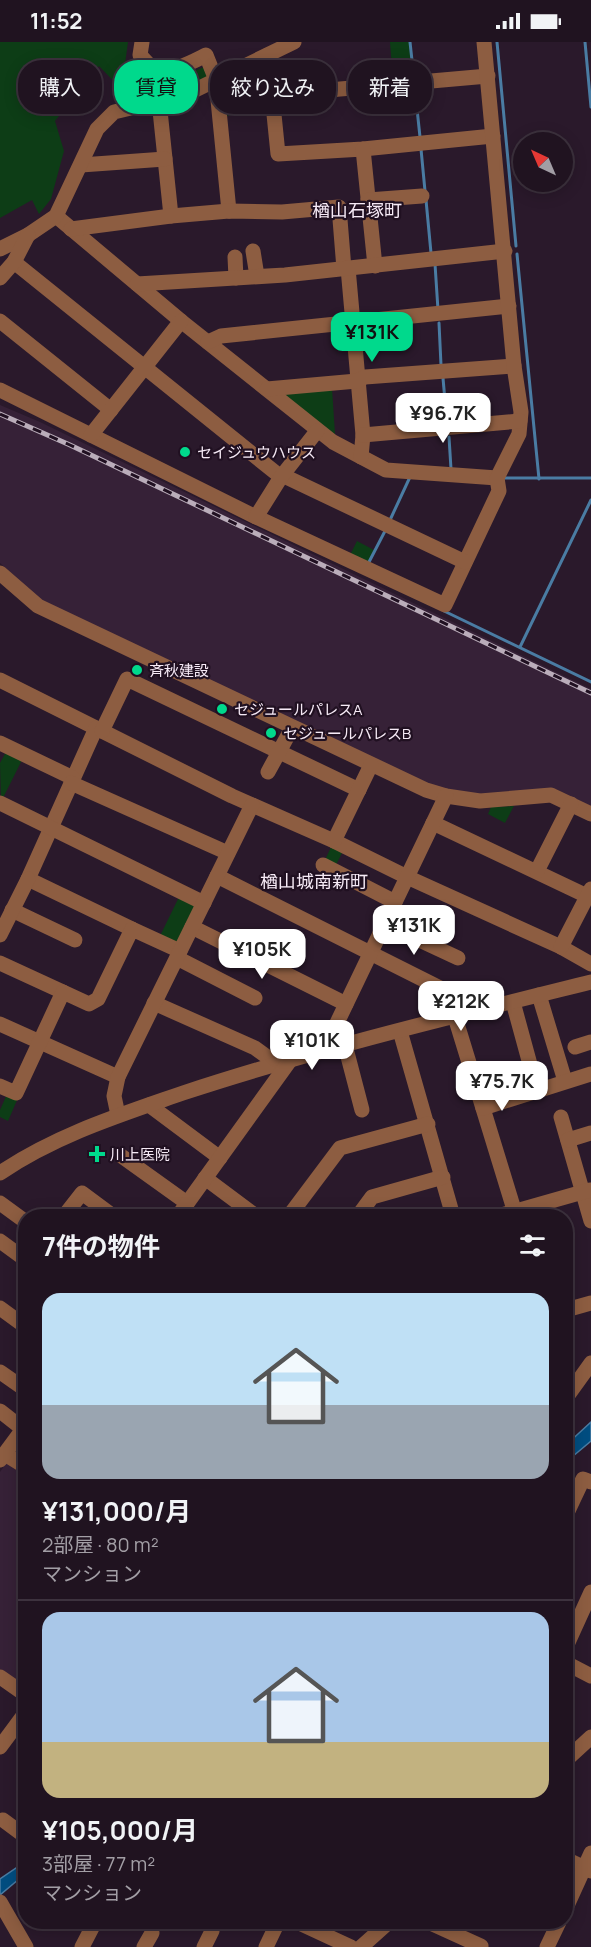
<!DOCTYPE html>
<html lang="ja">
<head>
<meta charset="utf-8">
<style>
	body { margin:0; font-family:Manrope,"Noto Sans JP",sans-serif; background:#2d202d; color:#f1f3f6; height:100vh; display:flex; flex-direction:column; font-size:22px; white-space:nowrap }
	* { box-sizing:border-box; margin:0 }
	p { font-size:20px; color:#a29ea5 }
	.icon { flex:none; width:33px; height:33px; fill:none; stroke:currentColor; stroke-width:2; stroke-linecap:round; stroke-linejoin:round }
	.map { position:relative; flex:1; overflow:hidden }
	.panel { position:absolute; left:18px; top:1167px; width:555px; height:720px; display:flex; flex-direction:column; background:#201320; border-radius:24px; box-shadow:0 3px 15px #0003,0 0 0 2px #3d323e }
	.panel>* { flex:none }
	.top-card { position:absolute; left:18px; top:18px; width:555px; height:54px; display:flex; gap:12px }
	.needle { width:39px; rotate:316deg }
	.buttons { position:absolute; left:513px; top:90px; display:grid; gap:12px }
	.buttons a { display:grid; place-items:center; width:60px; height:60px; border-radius:50%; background:#201320; box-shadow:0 3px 15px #0003,0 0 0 2px #3d323e; font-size:30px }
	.price { position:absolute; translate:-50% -51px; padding:0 14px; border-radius:12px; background:#fff; color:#222; font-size:20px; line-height:39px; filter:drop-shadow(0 2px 3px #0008) }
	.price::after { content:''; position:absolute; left:50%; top:36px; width:18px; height:14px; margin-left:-9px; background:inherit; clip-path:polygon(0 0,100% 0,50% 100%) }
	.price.active { background:#00d98c; color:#111 }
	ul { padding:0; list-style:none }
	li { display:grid; align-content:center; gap:12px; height:318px; padding:0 24px }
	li+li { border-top:2px solid #3d323e }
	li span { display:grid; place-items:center; height:186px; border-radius:18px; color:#555 }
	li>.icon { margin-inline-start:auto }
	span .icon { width:108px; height:108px; fill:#fffc; stroke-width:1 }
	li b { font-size:26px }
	h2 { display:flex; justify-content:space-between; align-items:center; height:72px; padding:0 24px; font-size:26px }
	.tag { padding:0 21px; border-radius:24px; background:#201320; box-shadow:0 3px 15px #0003,0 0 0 2px #3d323e; font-size:21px; line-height:54px }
	.tag.active { background:#00d98c; color:#111 }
	.status { display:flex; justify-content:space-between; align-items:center; height:42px; padding:0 30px; background:#201320; direction:ltr }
	.status svg { height:16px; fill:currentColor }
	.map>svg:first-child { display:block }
	.built { fill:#362137 }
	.green { fill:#0d3d16 }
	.water { fill:#004d80; stroke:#4a7ca3; stroke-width:1.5 }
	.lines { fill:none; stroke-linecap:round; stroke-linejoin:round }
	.stream { stroke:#4a7ca3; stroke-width:3 }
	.minor { stroke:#8d5d41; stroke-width:15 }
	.rail-casing { stroke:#baadba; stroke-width:5 }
	.rail { stroke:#201021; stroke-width:3; stroke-dasharray:9; stroke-linecap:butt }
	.poi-dot { fill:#00d98c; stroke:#201021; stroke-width:2 }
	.labels { text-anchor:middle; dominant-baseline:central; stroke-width:4.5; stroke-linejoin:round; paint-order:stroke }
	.poi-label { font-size:15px; fill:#f6eaf6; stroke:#201021; text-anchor:start }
	.quarter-label { font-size:18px; fill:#f6eaf6; stroke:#201021 }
</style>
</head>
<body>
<div class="status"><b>11:52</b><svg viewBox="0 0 49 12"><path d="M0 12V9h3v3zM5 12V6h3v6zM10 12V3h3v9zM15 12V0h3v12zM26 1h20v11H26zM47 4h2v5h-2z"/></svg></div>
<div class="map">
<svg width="591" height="1905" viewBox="0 0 591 1905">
	<rect width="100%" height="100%" fill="#2a192b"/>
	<g class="built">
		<path d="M0,363L40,380L591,647V765L556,747L486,753L454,749L427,742L45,562L0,521Z"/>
		<path d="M10,1416L25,1428V1647L0,1628V1430Z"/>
	</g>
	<g class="green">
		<path d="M0,0H128L125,22L139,41H164L204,25L209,34L167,52L129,55L99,24L55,79L64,109L51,157L39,172L32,158L0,176Z"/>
		<path d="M390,0H409L412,37L393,39Z"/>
		<path d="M242,38L245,71L225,74L223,51L227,46Z"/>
		<path d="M332,346L335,392L324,386L284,354L290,349Z"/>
		<path d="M357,499L374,508L367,522L350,513Z"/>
		<path d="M6,710L22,718L1,760L0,721Z"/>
		<path d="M514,764L505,781L488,772L491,765Z"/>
		<path d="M332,803L343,809L335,825L324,820Z"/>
		<path d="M179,855L192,861L196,868L181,899L173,902L159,896Z"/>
		<path d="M7,1052L18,1056L8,1079L0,1075V1068Z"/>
	</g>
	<g class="water">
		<path d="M591,1380V1399L566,1420V1403Z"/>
		<path d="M25,1820V1832L0,1853V1837Z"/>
	</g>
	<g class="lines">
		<g class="stream">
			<path d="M410,0L414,37"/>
			<path d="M497,0L516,204"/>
			<path d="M585,0L591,65"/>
			<path d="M415,48L420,95"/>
			<path d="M421,107L425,149"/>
			<path d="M426,158L431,211"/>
			<path d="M517,212L539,437"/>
			<path d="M435,222L438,268"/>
			<path d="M439,281L441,323"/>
			<path d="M443,336L447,382"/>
			<path d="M449,395L451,427"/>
			<path d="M504,436H591"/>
			<path d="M390,478L410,435"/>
			<path d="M369,520L385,489"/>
			<path d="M444,569L591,640"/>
			<path d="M520,605L591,458"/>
		</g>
		<g class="minor">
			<path d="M142,0L140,13L154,28C174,30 188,22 206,13L216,38L229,169"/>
			<path d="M268,13L278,112L363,107L493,94"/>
			<path d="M272,53L488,34"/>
			<path d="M149,57L159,59L171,174"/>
			<path d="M363,107L375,224"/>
			<path d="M81,123L165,117"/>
			<path d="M368,158L422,154"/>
			<path d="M56,174L181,279L333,400L386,428L497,436"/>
			<path d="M71,187L171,174L229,169L282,170L339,165L344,227"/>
			<path d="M0,207L28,193L56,174L97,87L114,70L185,53L294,0"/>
			<path d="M253,209L257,234"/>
			<path d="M235,215L236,236"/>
			<path d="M14,220L281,435"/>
			<path d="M348,226L363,393L361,415"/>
			<path d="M0,236L14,220L28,193"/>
			<path d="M137,242L285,233L505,209"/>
			<path d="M0,279L111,368"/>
			<path d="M208,300L221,294L509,264"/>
			<path d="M267,347L357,339L365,335L514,324"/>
			<path d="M0,348L256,475L445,563L499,449L497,436L519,392L521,370L514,324L484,0"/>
			<path d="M91,393L181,279"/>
			<path d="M363,393L520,379"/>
			<path d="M284,434L465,520"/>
			<path d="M256,475L281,435L317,389"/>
			<path d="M0,531L38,564L426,748L446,754L480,759L551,753L591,772"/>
			<path d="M0,638L232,754L334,799L407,835L561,905L591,922"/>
			<path d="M96,686L28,837L132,887"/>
			<path d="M102,689L127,637L359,748"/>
			<path d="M0,701L73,736"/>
			<path d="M268,730L292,686"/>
			<path d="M71,741L228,811"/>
			<path d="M0,761L204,861"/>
			<path d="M433,781L587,854"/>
			<path d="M334,799L371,723"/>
			<path d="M323,823L395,860"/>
			<path d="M537,829L571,762"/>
			<path d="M217,834L440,946"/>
			<path d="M12,868L75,898"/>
			<path d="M385,882L458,916"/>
			<path d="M192,885L346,962"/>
			<path d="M0,893L28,837"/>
			<path d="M561,905L591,847"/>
			<path d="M177,916L255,956"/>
			<path d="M0,921L63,950"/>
			<path d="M539,953L565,1039"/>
			<path d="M513,960L537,1048"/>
			<path d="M154,961L255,1006L277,1022"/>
			<path d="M455,975L516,1174"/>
			<path d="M0,982L118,1035"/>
			<path d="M400,989L453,1174"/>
			<path d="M345,1003L362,1068"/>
			<path d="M575,1005L591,1000"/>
			<path d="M324,1008L446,754"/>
			<path d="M0,1044L16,1051L63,950L89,962L98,957L132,887L180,909"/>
			<path d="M149,1063L220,1116"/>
			<path d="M483,1066L591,1032"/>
			<path d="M118,1073L114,1054L118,1035L252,763"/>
			<path d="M561,1075L591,1179"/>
			<path d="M568,1098L591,1091"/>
			<path d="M120,1113L187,1161"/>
			<path d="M0,1131C56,1093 120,1073 183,1051C317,1007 454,974 591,940"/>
			<path d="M205,1136L256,1174"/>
			<path d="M0,1161L26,1180"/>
			<path d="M64,1174L82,1151L113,1174"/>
			<path d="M178,1174L291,1017"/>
			<path d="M289,1174L340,1106L428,1082"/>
			<path d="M358,1174L372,1155L443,1135"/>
			<path d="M498,1174L590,1148"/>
			<path d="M0,1199L26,1218"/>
			<path d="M0,1266L26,1285"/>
			<path d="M566,1268L591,1261"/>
			<path d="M0,1330L26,1348"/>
			<path d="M566,1356L591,1321"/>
			<path d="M0,1369L23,1387"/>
			<path d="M5,1412L26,1425"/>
			<path d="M0,1418L26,1383"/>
			<path d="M566,1473L583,1437L591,1440"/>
			<path d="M566,1605L591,1550"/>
			<path d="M566,1621L591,1634"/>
			<path d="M0,1635L26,1653"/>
			<path d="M0,1705L26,1670"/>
			<path d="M566,1718L591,1695"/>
			<path d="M3,1778L26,1795"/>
			<path d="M566,1817L591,1829"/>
			<path d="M0,1860L26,1905"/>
			<path d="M566,1866L591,1811"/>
			<path d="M297,1880L351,1905"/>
			<path d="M428,1880L481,1904"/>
			<path d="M82,1905L95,1880"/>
			<path d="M144,1905L152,1891"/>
			<path d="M204,1905L212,1889"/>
			<path d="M266,1905L278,1880"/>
			<path d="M361,1905L389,1880"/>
			<path d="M547,1905L559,1880"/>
		</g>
		<defs>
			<path id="rail" d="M0,372L70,403L591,651"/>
		</defs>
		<use href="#rail" class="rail-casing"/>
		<use href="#rail" class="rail"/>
	</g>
	<g class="poi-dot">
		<circle cx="185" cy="410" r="6"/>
		<circle cx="137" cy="628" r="6"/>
		<circle cx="222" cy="667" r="6"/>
		<circle cx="271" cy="691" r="6"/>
		<path d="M94 1103h6v6h6v6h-6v6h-6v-6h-6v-6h6z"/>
	</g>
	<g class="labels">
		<g class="poi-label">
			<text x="197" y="410">セイジュウハウス</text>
			<text x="149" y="628">斉秋建設</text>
			<text x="234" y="667">セジュールパレスA</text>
			<text x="283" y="691">セジュールパレスB</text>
			<text x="110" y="1112">川上医院</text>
		</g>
		<g class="quarter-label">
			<text x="357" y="168">楢山石塚町</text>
			<text x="314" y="839">楢山城南新町</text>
		</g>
	</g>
</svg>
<div class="buttons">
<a><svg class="needle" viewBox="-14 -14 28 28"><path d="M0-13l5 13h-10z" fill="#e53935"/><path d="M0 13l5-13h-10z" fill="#a29ea5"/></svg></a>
</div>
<b class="price active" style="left:372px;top:321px">¥131K</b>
<b class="price" style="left:443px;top:402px">¥96.7K</b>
<b class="price" style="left:414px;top:914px">¥131K</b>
<b class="price" style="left:262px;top:938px">¥105K</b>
<b class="price" style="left:461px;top:990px">¥212K</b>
<b class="price" style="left:312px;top:1029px">¥101K</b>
<b class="price" style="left:502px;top:1070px">¥75.7K</b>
<div class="top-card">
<a class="tag">購入</a>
<a class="tag active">賃貸</a>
<a class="tag">絞り込み</a>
<a class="tag">新着</a>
</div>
<section class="panel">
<h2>7件の物件<svg class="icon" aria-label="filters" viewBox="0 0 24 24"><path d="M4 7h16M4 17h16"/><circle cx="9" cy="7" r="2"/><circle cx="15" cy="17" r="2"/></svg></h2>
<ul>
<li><span style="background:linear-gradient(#bfe0f5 60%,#9aa5b1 0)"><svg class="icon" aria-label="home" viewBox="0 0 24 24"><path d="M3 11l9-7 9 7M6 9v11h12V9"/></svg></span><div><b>¥131,000/月</b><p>2部屋 · 80 m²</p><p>マンション</p></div></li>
<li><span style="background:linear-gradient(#a9c7e8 70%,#c2b280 0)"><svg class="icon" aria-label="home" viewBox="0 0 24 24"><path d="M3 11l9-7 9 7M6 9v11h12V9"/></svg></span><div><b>¥105,000/月</b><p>3部屋 · 77 m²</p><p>マンション</p></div></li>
</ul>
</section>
</div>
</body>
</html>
